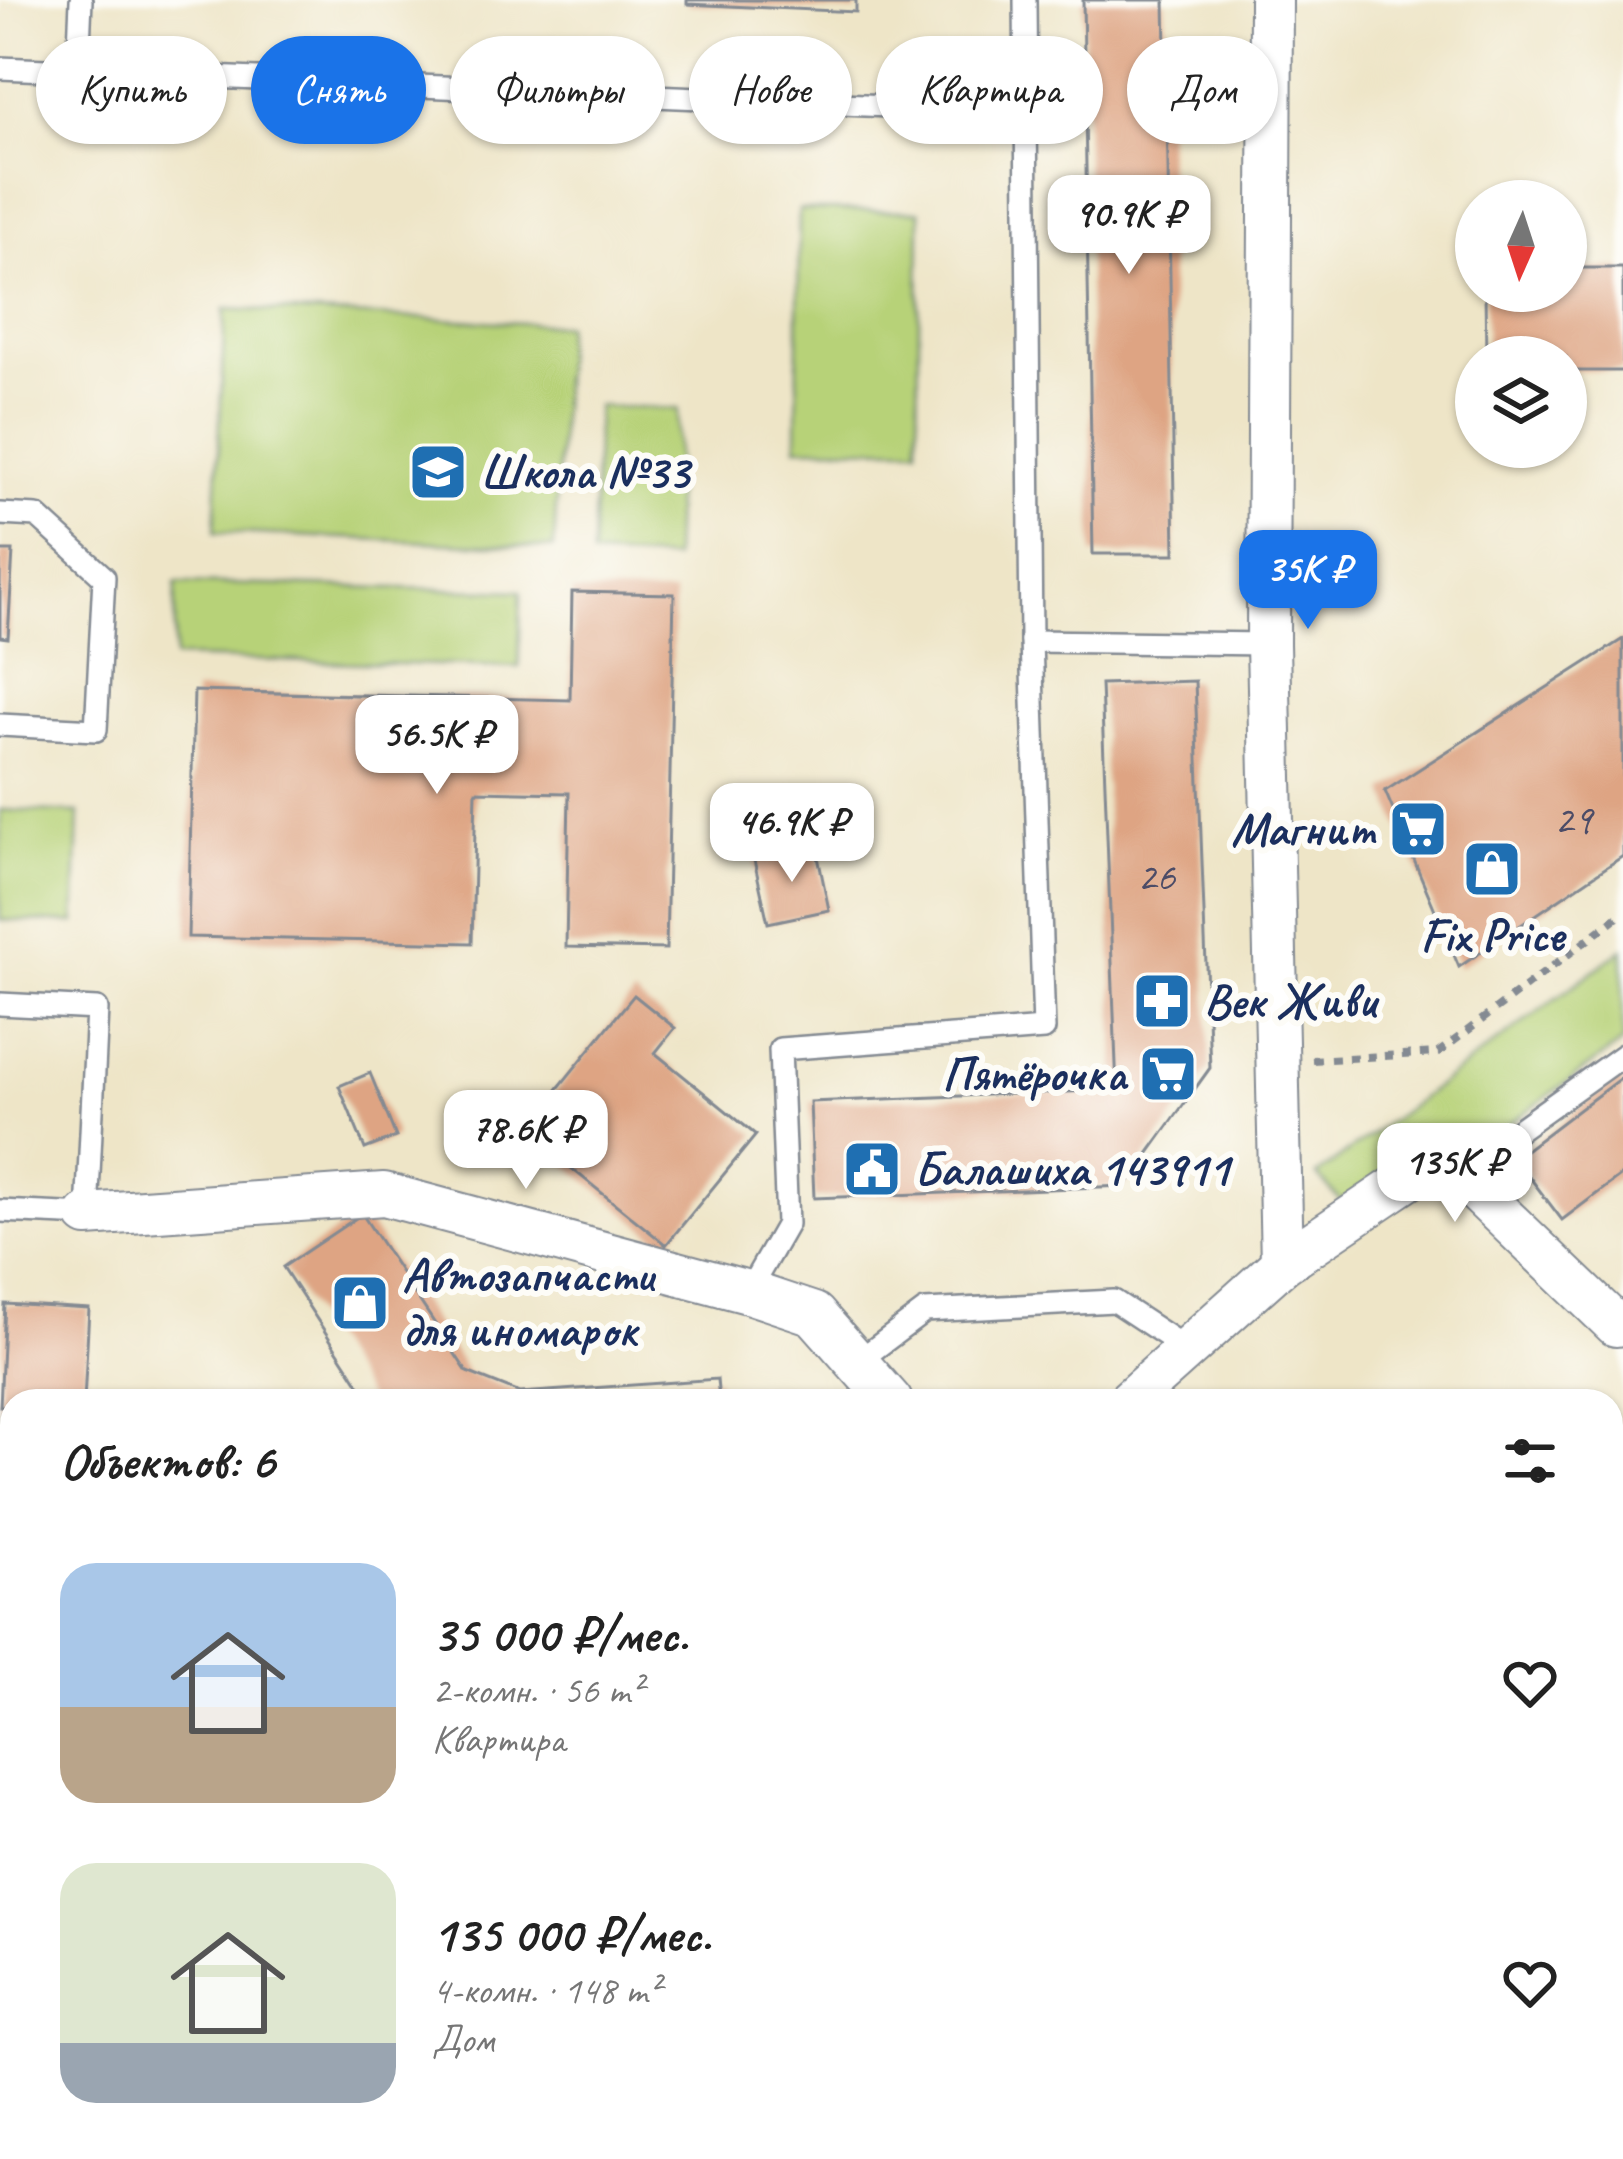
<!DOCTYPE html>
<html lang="ru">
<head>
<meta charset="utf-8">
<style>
	body { margin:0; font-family:Caveat,sans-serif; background:#f2f2f2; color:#222; height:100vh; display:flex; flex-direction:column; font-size:45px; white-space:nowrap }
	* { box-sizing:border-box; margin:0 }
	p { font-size:39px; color:#767676 }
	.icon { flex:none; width:66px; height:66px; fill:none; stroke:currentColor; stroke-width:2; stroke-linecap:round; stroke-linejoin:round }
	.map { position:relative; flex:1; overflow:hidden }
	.details { position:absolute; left:0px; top:1389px; width:1623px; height:771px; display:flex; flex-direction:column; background:#fff; border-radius:36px 36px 0 0; box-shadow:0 3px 9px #0004 }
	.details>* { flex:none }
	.hud { position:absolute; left:36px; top:36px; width:1551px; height:108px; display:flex; gap:24px }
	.needle { width:78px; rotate:183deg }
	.controls { position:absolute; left:1455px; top:180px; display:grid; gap:24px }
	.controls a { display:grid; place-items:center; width:132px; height:132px; border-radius:50%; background:#fff; box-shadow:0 3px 9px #0004; font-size:60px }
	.price { position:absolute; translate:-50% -102px; padding:0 27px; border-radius:24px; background:#fff; color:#222; font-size:39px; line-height:78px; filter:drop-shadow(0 3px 6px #0008) }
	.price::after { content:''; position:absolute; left:50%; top:72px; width:36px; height:27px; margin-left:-18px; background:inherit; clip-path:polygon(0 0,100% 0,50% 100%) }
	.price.on { background:#1a73e8; color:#fff }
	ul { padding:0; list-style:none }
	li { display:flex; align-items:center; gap:36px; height:300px; padding:0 60px }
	li span { display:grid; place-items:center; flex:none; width:336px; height:240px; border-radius:36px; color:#555 }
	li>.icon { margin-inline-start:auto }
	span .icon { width:144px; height:144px; fill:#fffc; stroke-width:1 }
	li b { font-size:51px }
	h2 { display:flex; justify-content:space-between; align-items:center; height:144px; padding:0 60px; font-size:51px }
	.tag { padding:0 42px; border-radius:54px; background:#fff; box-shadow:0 3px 9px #0004; font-size:42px; line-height:108px }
	.tag.on { background:#1a73e8; color:#fff }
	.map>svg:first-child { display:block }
	.green { fill:#b7d278; stroke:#69806b; stroke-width:3 }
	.building { fill:#dea483 }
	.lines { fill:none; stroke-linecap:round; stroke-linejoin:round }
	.lane-casing { stroke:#848a92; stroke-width:26 }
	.street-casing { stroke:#848a92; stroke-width:46 }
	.secondary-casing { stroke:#848a92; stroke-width:64 }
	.path { stroke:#848a92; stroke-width:8; stroke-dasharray:9 9; stroke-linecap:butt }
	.lane { stroke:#fff; stroke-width:21 }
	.street { stroke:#fff; stroke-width:42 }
	.secondary { stroke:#fff; stroke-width:60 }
	.labels { text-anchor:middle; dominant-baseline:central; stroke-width:12; stroke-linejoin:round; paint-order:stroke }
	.number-label { font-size:42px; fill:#4c4c67 }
	.poi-label { font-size:48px; font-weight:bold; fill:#1b2f5e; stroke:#fdfcf7; text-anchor:start }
</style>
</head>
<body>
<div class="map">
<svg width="1623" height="2159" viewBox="0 0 1623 2159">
	<rect width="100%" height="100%" fill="#fdfcf7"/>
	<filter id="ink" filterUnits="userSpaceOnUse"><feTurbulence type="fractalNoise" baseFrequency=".00833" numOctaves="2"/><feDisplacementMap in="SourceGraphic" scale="24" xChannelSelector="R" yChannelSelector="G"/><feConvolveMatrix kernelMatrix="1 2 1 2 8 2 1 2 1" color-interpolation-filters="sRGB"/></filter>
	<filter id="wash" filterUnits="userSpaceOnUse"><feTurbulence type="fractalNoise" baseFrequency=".004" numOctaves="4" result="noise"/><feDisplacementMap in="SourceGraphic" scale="48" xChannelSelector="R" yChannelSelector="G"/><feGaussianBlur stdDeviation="2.7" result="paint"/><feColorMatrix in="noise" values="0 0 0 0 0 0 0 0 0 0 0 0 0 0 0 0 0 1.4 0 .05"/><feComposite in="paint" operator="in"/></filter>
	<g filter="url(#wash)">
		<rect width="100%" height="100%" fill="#eee5c7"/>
		<g class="green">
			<path d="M799,210L920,211L918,448L797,447Z"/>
			<path d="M225,309L565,325L554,548L215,532Z"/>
			<path d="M597,406L678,409L673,559L592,556Z"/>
			<path d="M176,583L521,591L519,667L174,658Z"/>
			<path d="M0,810L79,813L75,923L0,920Z"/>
			<path d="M1623,949V1042L1461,1159L1347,1208L1317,1175Z"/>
		</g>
		<g id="blocks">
			<g class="building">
				<path d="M687,0H856V12L687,4Z"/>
				<path d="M1083,0H1165L1175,554H1093Z"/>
				<path d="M1566,268H1623V371H1566V357H1486L1485,291H1566Z"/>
				<path d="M0,551H13L8,638L0,637Z"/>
				<path d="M572,592L674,594L666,949L566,947L569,793L476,791L472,943L188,937L194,691L570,700Z"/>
				<path d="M1623,639V856L1459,967L1385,791Z"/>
				<path d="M1195,681L1210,1068L1125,1186L814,1198L810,1102L1117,1090L1101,684Z"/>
				<path d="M816,847L829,910L768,923L754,860Z"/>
				<path d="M634,995L675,1028L655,1053L756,1135L666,1245L524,1130Z"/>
				<path d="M370,1073L396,1137L365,1149L339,1086Z"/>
				<path d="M1623,1076V1174L1562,1220L1515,1158Z"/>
				<path d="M362,1214L467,1372L520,1393L717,1379L719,1401H370L283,1267Z"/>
				<path d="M5,1304L89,1309L84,1401H12V1406H0Z"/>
				<path d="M1611,1416L1623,1425V1443L1611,1459Z"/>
				<path d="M0,1735L12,1742V1868L0,1876Z"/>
				<path d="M1611,1763L1623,1772V1859L1611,1850Z"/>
				<rect x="303" y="2148" width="75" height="11"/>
				<path d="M543,2148H617L618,2159H543Z"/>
				<path d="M944,2148H1010L996,2159H953Z"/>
			</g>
		</g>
	</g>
	<g filter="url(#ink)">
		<use href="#blocks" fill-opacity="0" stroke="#848a92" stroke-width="3"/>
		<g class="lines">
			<defs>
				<g id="lane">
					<path d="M0,68L1027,112"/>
					<path d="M78,70L81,0"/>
					<path d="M0,514L37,516L104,577L96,730L0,725"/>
					<path d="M1031,641L1268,644"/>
					<path d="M0,1004L97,1009L87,1215L0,1211"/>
					<path d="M1458,1173L1623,1055"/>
					<path d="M748,1292L787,1224L780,1049L1044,1029L1031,641L1025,0"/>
					<path d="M857,1362L925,1311L1114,1301L1187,1349"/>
					<path d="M176,2148L177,2159"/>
					<path d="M661,2148V2159"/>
					<path d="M880,2148L888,2159"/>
					<path d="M1044,2159L1059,2148"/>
					<path d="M1273,2159L1285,2148"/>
				</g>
				<g id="street">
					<path d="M1271,0L1268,644L1282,1264"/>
					<path d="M87,1215L384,1194L748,1292L814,1314L891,1401"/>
					<path d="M1129,1401L1282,1264L1441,1157L1616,1325"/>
					<path d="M439,2148V2159"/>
					<path d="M116,2159L132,2148"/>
				</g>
				<path id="secondary" d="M1611,2029L1623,2038"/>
			</defs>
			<use href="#lane" class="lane-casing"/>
			<use href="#street" class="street-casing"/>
			<use href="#secondary" class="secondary-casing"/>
			<g class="path">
				<path d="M1312,1060L1438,1053L1623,913"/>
				<path d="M1237,2148V2159"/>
				<path d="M1377,2148V2159"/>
				<path d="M761,2159L764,2148"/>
			</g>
			<use href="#lane" class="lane"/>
			<use href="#street" class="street"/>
			<use href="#secondary" class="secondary"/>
		</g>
	</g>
	<defs>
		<symbol id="school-square" viewBox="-11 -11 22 22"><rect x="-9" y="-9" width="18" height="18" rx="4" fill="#1f6fb2" stroke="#fdfcf7"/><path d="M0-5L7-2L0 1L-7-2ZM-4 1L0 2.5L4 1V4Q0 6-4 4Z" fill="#fff"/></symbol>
		<symbol id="supermarket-square" viewBox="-11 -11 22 22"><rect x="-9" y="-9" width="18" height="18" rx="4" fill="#1f6fb2" stroke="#fdfcf7"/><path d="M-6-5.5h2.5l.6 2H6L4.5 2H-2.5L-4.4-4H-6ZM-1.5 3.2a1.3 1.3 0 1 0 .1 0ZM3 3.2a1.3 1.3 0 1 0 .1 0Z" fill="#fff"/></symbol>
		<symbol id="shop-square" viewBox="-11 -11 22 22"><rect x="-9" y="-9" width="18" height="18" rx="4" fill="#1f6fb2" stroke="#fdfcf7"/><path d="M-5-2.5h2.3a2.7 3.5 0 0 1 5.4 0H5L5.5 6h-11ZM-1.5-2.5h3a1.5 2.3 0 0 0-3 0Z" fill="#fff"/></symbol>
		<symbol id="pharmacy-square" viewBox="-11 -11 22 22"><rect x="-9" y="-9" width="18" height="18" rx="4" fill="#1f6fb2" stroke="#fdfcf7"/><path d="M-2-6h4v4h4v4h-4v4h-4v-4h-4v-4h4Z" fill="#fff"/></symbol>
		<symbol id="civic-square" viewBox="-11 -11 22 22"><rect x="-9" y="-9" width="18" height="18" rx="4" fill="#1f6fb2" stroke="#fdfcf7"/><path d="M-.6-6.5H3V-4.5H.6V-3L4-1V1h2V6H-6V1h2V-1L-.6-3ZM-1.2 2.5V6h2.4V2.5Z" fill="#fff"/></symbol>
	</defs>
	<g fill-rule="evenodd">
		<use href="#school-square" x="405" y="439" width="66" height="66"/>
		<use href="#supermarket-square" x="1385" y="796" width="66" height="66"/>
		<use href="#shop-square" x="1459" y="836" width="66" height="66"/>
		<use href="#pharmacy-square" x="1129" y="968" width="66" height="66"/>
		<use href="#supermarket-square" x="1135" y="1041" width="66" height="66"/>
		<use href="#civic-square" x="839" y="1136" width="66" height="66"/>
		<use href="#shop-square" x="327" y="1270" width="66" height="66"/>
	</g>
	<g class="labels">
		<g class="number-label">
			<text x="1573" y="819">29</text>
			<text x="1156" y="876">26</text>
		</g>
		<g class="poi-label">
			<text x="480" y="472">Школа №33</text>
			<text x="1376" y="829" text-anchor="end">Магнит</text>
			<text x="1492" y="935" text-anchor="middle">Fix Price</text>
			<text x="1204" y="1001">Век Живи</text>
			<text x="1126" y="1074" text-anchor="end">Пятёрочка</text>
			<text x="914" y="1169">Балашиха 143911</text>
			<text x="402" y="1275">Автозапчасти<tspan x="402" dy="55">для иномарок</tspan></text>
		</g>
	</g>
</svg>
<div class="controls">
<a><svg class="needle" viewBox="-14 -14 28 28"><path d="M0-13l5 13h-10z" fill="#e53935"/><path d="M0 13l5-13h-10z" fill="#767676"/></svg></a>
<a><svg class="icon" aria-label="layers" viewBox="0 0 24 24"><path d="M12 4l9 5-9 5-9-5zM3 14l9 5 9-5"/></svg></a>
</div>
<b class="price" style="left:1129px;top:277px">90.9K ₽</b>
<b class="price on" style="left:1308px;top:632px">35K ₽</b>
<b class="price" style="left:437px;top:797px">56.5K ₽</b>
<b class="price" style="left:792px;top:885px">46.9K ₽</b>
<b class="price" style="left:526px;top:1192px">78.6K ₽</b>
<b class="price" style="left:1455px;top:1225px">135K ₽</b>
<div class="hud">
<a class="tag">Купить</a>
<a class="tag on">Снять</a>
<a class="tag">Фильтры</a>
<a class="tag">Новое</a>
<a class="tag">Квартира</a>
<a class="tag">Дом</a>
</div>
<section class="details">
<h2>Объектов: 6<svg class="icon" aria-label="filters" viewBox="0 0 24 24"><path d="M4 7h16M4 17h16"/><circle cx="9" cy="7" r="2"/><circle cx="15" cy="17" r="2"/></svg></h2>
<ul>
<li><span style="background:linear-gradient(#a9c7e8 60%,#b9a48a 0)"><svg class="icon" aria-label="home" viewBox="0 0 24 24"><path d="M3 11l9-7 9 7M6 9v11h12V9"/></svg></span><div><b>35 000 ₽/мес.</b><p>2-комн. · 56 m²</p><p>Квартира</p></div><svg class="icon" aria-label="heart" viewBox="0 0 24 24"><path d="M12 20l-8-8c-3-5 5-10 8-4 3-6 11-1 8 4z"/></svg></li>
<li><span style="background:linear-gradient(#dfe7d0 75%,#9aa5b1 0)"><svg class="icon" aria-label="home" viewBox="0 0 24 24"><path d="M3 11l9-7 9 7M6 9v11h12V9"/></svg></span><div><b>135 000 ₽/мес.</b><p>4-комн. · 148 m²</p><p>Дом</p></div><svg class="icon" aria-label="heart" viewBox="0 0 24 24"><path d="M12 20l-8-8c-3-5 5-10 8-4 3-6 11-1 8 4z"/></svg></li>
</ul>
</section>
</div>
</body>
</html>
